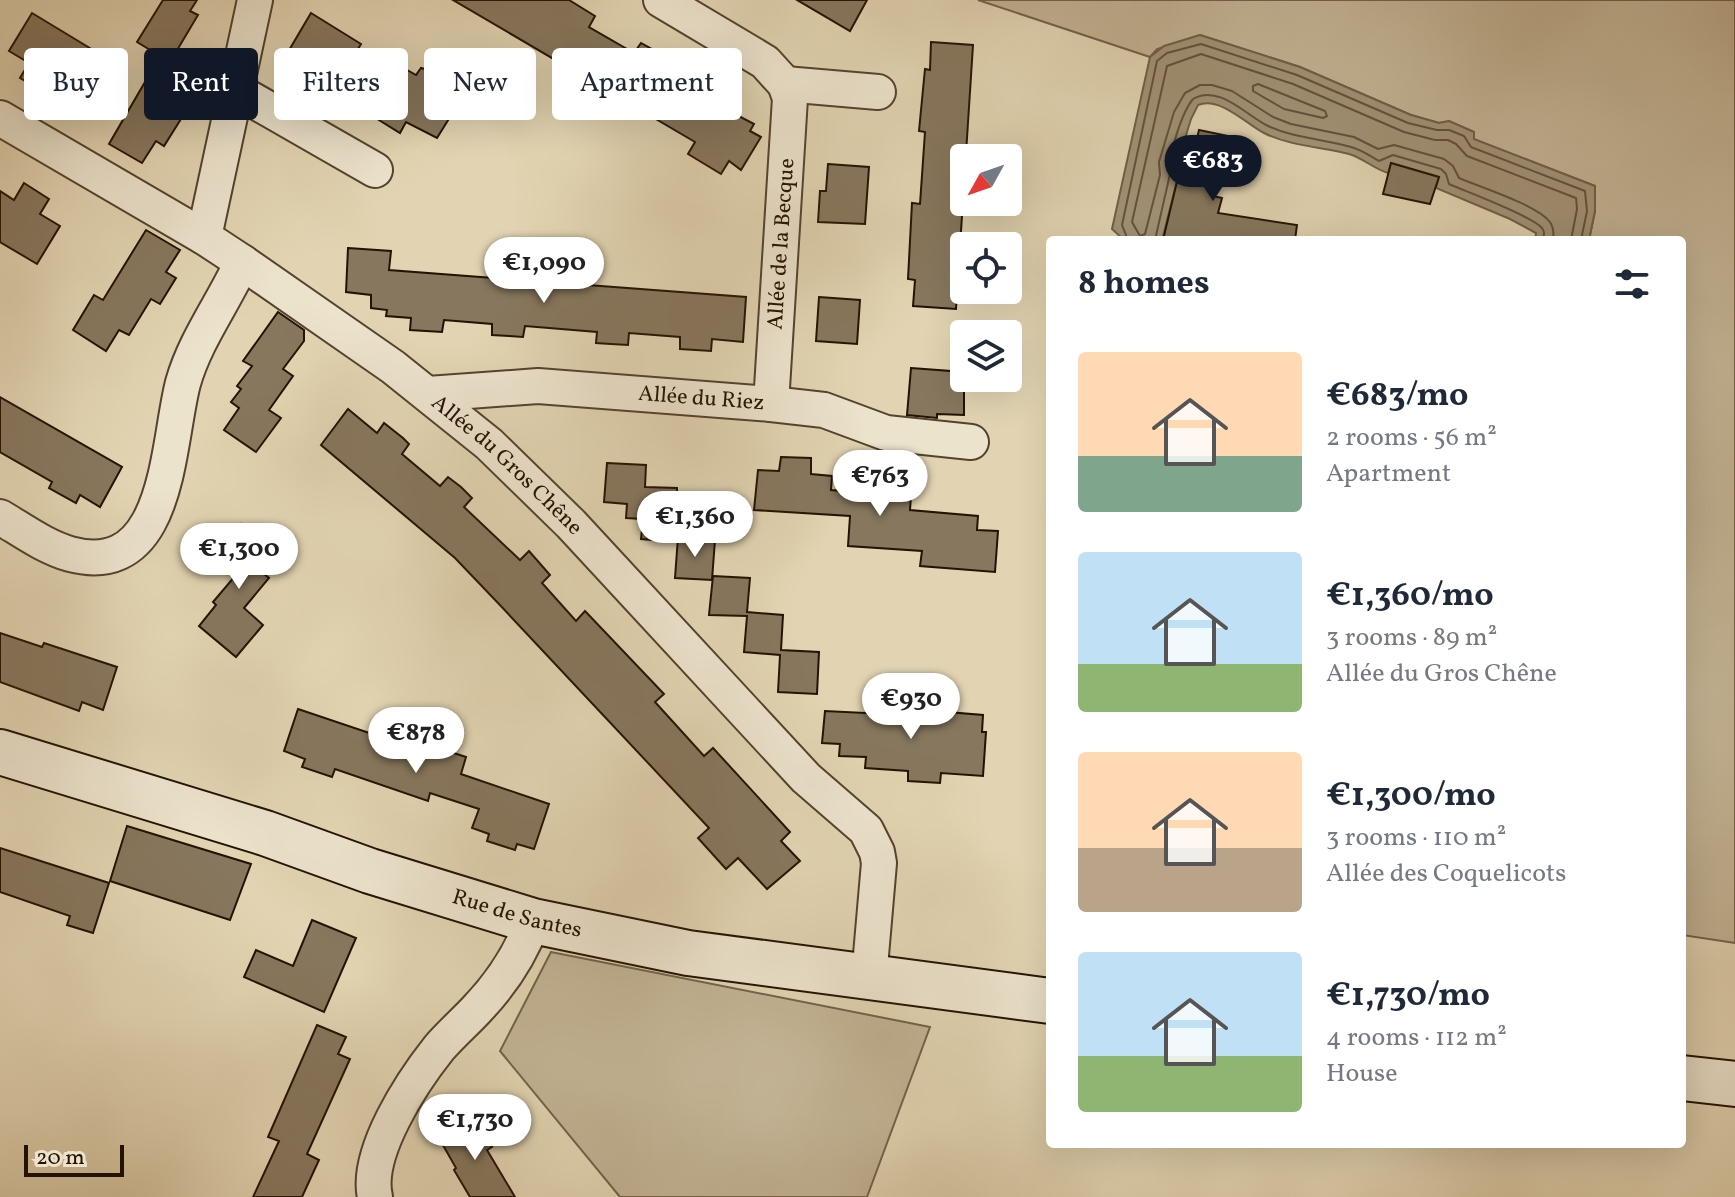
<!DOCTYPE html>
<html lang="en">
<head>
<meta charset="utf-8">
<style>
	body { margin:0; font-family:Vollkorn,serif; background:#f6f6f7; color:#1f2937; height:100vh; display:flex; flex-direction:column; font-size:30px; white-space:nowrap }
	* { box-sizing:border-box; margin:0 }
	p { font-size:26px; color:#747a83 }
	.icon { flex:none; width:44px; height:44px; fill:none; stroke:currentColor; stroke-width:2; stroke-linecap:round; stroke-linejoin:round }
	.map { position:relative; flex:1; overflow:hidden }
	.details { position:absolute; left:1046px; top:236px; width:640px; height:912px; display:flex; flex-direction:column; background:#fff; border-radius:8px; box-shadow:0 8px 32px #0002 }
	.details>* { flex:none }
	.top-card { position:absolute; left:24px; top:48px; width:760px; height:72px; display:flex; gap:16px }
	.needle { width:52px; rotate:230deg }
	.fabs { position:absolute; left:950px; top:144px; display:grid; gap:16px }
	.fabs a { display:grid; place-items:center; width:72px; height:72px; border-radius:8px; background:#fff; box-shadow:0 8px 32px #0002; font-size:40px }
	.scale { position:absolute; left:24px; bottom:20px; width:100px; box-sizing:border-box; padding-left:8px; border:4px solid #241202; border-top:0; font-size:22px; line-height:28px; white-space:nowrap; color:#241202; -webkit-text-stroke:6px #ece3cd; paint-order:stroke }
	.price { position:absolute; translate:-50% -68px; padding:0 18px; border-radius:28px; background:#fff; color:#222; font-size:26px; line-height:52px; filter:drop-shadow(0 2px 4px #0008) }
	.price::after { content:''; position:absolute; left:50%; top:48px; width:24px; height:18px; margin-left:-12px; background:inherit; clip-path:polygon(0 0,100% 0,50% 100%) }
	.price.active { background:#111827; color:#fff }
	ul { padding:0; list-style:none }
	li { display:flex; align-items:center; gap:24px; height:200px; padding:0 32px }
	li span { display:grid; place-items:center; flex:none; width:224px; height:160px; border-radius:8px; color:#555 }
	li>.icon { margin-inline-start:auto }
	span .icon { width:96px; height:96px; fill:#fffc; stroke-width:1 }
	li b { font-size:34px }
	h2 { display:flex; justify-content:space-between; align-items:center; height:96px; padding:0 32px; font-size:34px }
	.tag { padding:0 28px; border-radius:8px; background:#fff; box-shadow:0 8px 32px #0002; font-size:28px; line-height:72px }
	.tag.active { background:#111827; color:#fff }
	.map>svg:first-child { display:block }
	.green { fill:#c2b394; stroke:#73624b; stroke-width:2 }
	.water { fill:#a19276; stroke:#6f5f48; stroke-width:2 }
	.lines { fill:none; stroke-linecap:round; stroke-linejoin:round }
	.shore { stroke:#62523c; stroke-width:2 }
	.building { fill:#87775e; stroke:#241202; stroke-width:2 }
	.street-casing { stroke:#54422e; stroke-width:38 }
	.secondary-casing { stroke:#241202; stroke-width:48 }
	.street { stroke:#ece3cd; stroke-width:34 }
	.secondary { stroke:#ece3cd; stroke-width:44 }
	.labels { text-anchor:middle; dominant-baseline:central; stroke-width:6; stroke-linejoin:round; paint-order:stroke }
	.street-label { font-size:22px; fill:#241202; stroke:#ece3cd }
</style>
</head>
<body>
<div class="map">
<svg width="1735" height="1197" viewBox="0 0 1735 1197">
	<rect width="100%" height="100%" fill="#e2d4b2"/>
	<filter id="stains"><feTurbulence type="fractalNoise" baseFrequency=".0025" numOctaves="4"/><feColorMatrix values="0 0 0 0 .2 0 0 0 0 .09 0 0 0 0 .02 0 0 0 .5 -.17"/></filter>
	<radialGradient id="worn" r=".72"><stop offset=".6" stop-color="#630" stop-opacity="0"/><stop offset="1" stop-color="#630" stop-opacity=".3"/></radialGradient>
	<g class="green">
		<path d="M978,0H1735V943L1682,935V240H1589L1595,211V186L1473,139L1474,132L1449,121L1439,123L1411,115L1300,67L1200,35L1157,49L1150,57Z"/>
		<path d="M551,952L930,1027L867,1197H620L500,1051Z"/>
	</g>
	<path class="water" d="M1200,35L1300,67L1411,115L1439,123L1449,121L1474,132V139L1595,186V211L1589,240H1535L1536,233L1510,219L1436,188L1439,177L1391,163L1388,173C1374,169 1363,158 1349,154C1321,147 1290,146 1264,133C1246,124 1220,96 1198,105L1191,119L1176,168L1180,169L1162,240H1124L1112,229L1150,57L1164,46Z"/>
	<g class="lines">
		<g class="shore">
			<path d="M1258,84L1325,111L1327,116L1323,118L1284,109L1253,91V86Z"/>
			<path d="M1128,240L1122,225L1157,61L1167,53L1201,44L1297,75L1408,123L1437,130H1449L1464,136L1471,147L1585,191L1587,211L1581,240"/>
			<path d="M1155,240L1170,174C1167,158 1182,112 1193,99C1218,84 1245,114 1266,125C1292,138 1323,139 1351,147C1362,150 1370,156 1379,161L1393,155L1441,169L1446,174L1449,184C1467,192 1532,216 1542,228C1545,232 1544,235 1543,240"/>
			<path d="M1553,240C1554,233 1554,228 1550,222C1537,205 1480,187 1459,178L1453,166L1444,159L1394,145L1378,149L1354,137L1291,124L1273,117L1232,91L1212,85H1200L1185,93L1174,112L1159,162L1160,175L1145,234L1140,236L1132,222L1167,66L1201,54L1293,84L1404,132L1435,140H1448L1456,144L1467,156L1576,198L1577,209L1571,240"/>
		</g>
	</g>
	<g class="building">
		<path d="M163,0H197L190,11L198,15L170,62L137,42Z"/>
		<path d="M453,0H569L595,16L589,27L634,53L641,43L668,58L661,70L704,95L711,84L738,100L731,112L754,124L750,131L761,137L741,170L729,161L721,174L688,154L695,142Z"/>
		<path d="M797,0H867L850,31Z"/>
		<path d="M32,13L98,53L74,91L55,78L45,93L20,78L29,63L9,51Z"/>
		<path d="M311,13L361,44L332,92L303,76L310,66L288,52Z"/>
		<path d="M931,42L973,45L956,309L913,306L915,280L908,279L912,203L920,204L925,132L919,131L925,69L930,70Z"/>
		<path d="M400,66L416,75L421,68L439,73L453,80L460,90V101L437,138L406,122L400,133L374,117Z"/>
		<path d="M152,70L185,90L171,114L181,119L164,146L156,141L142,163L109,144Z"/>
		<path d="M1199,130L1228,136L1213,196L1222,198L1218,213L1297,225L1295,240H1163L1180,169L1189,172Z"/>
		<path d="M1391,163L1439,177L1430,204L1383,194Z"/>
		<path d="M828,164L869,167L865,224L818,222L820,191H826Z"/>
		<path d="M24,183L49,199L40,214L60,226L37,264L0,242V191L14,200Z"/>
		<path d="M146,230L180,250L166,272L176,278L160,304L151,299L129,335L119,330L106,351L73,330L94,295L103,300Z"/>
		<path d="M348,248L391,251L389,270L746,297L743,342L712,339L711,351L680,349V337L629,333L628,345L611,344L596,343L597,332L525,326L523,337L509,336L492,335V324L444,320L442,332L410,330L411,318L386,316L387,310L371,308V295L346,292Z"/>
		<path d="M819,297L860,300L857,344L816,341Z"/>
		<path d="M278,312L304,330V341L283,369L293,376L269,410L281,418L256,452L224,430L239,408L231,402L241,389L237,386L252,366L243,361Z"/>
		<path d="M911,368L964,372V415L937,414V418L907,415Z"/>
		<path d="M0,397L122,467L100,507L80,495L76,503L49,488L52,482L0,452Z"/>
		<path d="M348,409L377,433L384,423L403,438L409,444L402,454L440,486L448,477L461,487L472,498L464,507L520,560L529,551L550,575L542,583L576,621L585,611L664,694L655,702L704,756L713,748L790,832L781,841L800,861L767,889L738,858L726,869L698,838L709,828L498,603L455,558L321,445Z"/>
		<path d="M781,457L811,458V474L832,476L831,490L911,496L910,510L978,516L977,530L998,531L995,572L920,566L922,551L848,546L850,516L754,510L758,470L779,471Z"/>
		<path d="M607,463L646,465L645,487L677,488V501L680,502L677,542L641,539L643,519L626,518L627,504L604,502Z"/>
		<path d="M241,524L278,555L263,573L269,578L244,608L263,625L236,657L199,626L216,605L213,602L236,575L214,557Z"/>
		<path d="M678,537L715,540L712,580L675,578Z"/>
		<path d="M713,576L750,578L747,612L783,615L781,650L819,652L817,694L778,692L780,655L744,652L747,616L709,615Z"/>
		<path d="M0,633L42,647L44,643L117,667L103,710L82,702L79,711L0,682Z"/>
		<path d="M887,707L983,715L982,732H986L983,776L941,773L940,783L908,781V771L865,768L866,757L839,756L840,744L822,743L825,711L886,714Z"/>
		<path d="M298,709L390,740L392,733L466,757L461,774L549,804L534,849L517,844L515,850L487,841L489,834L472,828L479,809L430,793L428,801L335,769L332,777L302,767L305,759L284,751Z"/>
		<path d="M127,826L251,864L230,920L110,881Z"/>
		<path d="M0,848L109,883L93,933L67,925L70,916L0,892Z"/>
		<path d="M312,920L356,938L324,1012L244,977L256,950L293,966Z"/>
		<path d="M317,1025L346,1037L338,1054L350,1059L307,1154L319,1160L302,1197H253L279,1141L268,1137Z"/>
		<path d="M473,1117L492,1147L487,1150L515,1197H470L454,1170L456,1168L439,1138Z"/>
	</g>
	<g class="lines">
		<defs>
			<g id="street">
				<path d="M661,0L765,62L785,84L790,98L771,404"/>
				<path d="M785,84L878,92"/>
				<path d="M237,91L375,170"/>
				<path id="s1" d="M0,118L204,237L242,262L393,367L489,444L571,524L806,778L866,830L877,852L879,863L869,978"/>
				<path d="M204,237L255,0"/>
				<path id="s2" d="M428,394L538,386L771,404L824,410L886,433L971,442"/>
				<path d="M0,517C22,530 45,547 70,554C170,581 167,443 183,383C195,340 224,302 242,262"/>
				<path d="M375,1197C365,1153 412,1082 439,1048C451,1034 465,1022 477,1009C501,984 521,953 533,921"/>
			</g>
			<g id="secondary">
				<path id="s3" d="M0,752L265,833L370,871L533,921L688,953L1050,1001"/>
				<path d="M1682,1078L1735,1084"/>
			</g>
		</defs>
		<use href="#street" class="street-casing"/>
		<use href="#secondary" class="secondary-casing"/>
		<use href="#street" class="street"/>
		<use href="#secondary" class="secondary"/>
	</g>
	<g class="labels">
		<g class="street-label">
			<text transform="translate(782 244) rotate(-86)">Allée de la Becque</text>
			<text stroke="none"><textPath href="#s2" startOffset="274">Allée du Riez</textPath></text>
			<text stroke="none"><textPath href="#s1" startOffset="616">Allée du Gros Chêne</textPath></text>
			<text stroke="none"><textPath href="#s3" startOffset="542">Rue de Santes</textPath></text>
		</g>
	</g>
	<rect width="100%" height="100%" filter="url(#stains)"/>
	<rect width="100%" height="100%" fill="url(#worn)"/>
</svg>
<div class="fabs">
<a><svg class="needle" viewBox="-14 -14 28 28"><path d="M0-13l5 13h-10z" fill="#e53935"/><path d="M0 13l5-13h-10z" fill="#747a83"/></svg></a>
<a><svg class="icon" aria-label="locate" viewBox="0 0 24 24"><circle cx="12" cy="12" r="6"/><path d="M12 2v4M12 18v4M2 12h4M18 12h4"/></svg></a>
<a><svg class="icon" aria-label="layers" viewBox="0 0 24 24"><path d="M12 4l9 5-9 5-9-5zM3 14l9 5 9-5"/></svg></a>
</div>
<div class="scale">20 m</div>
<b class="price active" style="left:1213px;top:203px">€683</b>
<b class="price" style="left:544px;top:305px">€1,090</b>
<b class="price" style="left:880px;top:518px">€763</b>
<b class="price" style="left:695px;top:559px">€1,360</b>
<b class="price" style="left:239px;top:591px">€1,300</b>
<b class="price" style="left:911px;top:741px">€930</b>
<b class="price" style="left:416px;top:775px">€878</b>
<b class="price" style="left:475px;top:1162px">€1,730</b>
<div class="top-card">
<a class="tag">Buy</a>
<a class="tag active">Rent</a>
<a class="tag">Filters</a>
<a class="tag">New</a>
<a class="tag">Apartment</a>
</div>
<section class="details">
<h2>8 homes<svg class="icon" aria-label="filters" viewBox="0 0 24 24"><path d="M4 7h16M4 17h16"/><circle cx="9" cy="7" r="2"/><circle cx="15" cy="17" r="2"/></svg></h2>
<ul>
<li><span style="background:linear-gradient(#ffd9b3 65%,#7fa58c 0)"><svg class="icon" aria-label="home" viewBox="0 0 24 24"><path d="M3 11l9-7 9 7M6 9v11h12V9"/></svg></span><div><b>€683/mo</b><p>2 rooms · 56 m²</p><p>Apartment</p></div></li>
<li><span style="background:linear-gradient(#bfe0f5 70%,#8fb573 0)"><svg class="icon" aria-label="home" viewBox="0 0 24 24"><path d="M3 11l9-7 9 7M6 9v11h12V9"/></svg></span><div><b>€1,360/mo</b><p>3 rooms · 89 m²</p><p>Allée du Gros Chêne</p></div></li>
<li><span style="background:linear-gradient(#ffd9b3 60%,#b9a48a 0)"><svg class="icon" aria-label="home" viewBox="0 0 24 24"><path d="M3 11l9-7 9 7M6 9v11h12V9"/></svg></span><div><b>€1,300/mo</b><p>3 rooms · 110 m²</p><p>Allée des Coquelicots</p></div></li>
<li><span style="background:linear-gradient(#bfe0f5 65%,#8fb573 0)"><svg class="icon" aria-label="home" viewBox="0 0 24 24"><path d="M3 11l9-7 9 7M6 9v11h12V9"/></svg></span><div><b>€1,730/mo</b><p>4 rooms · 112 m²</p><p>House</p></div></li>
</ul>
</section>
</div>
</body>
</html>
